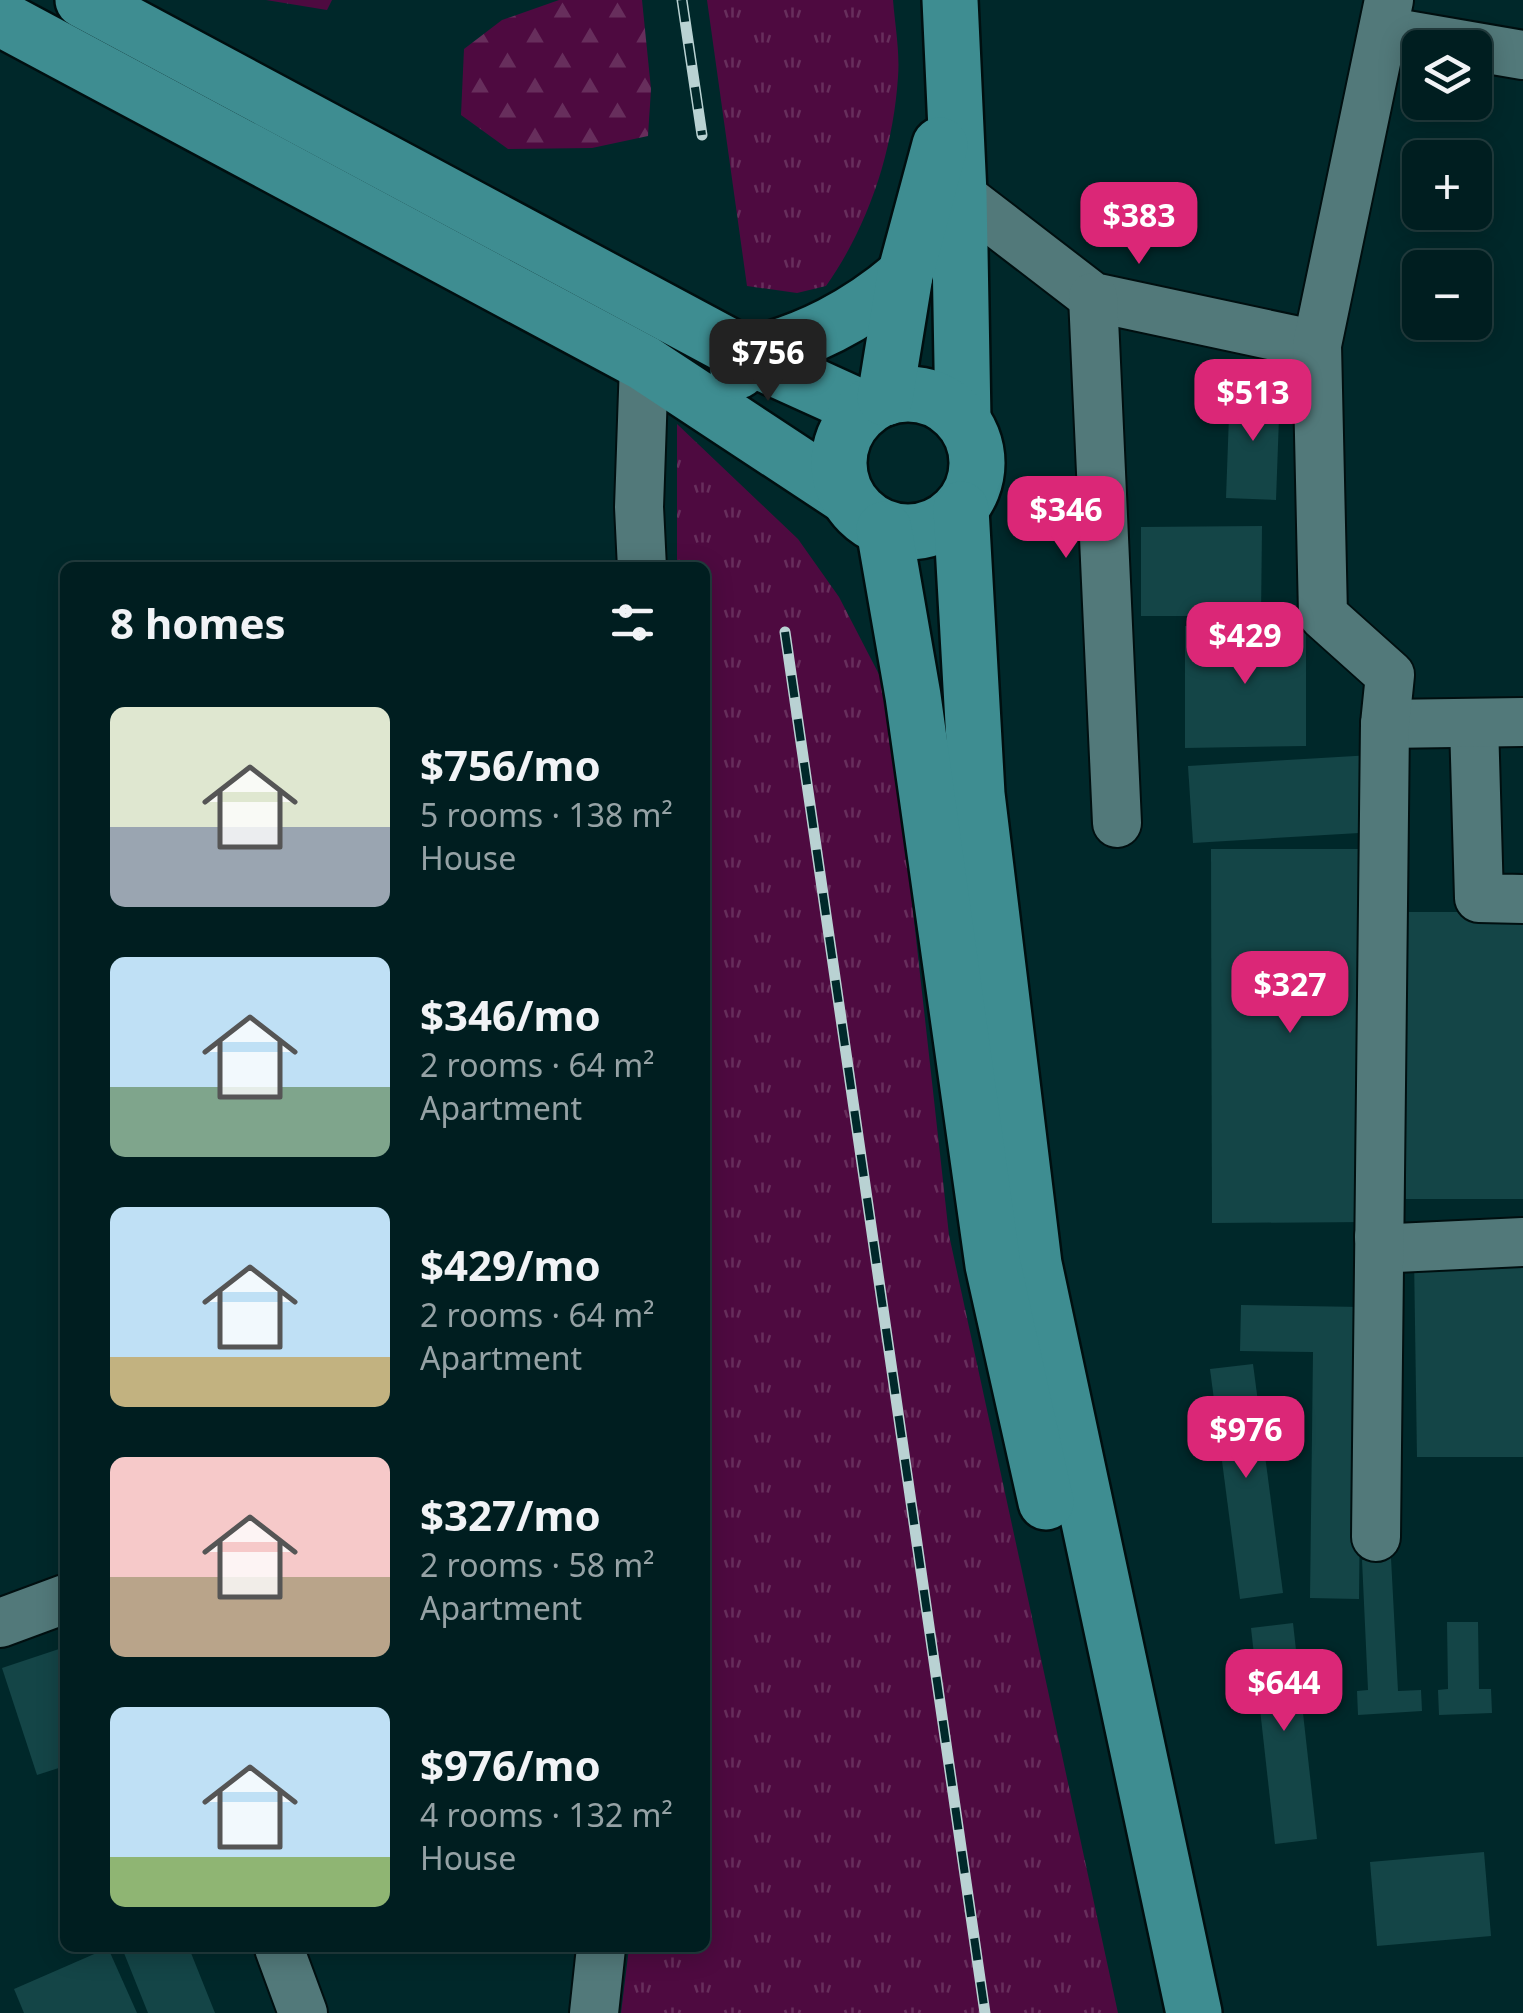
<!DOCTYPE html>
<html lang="en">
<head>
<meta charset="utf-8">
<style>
	body { margin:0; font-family:"Noto Sans",sans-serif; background:#0a2729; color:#f1f3f6; height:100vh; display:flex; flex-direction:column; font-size:38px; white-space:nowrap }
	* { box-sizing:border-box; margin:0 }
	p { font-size:32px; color:#95a2a5 }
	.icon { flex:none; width:55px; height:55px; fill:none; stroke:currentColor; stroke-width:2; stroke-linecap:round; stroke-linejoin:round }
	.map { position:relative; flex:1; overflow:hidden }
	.panel { position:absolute; left:60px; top:562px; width:650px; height:1390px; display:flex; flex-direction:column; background:#001e20; border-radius:15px; box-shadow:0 5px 25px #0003,0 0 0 2px #223c3e }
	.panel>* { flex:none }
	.tools { position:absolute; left:1402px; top:30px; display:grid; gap:20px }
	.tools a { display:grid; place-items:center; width:90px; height:90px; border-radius:15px; background:#001e20; box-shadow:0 5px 25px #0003,0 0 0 2px #223c3e; font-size:50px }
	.price { position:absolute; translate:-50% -85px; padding:0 22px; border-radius:20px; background:#db2777; color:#fff; font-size:32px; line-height:65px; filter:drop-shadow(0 2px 5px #0008) }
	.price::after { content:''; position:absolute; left:50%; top:60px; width:30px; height:22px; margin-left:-15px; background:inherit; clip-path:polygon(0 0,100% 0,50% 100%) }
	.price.current { background:#222; color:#fff }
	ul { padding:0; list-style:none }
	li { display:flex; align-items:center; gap:30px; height:250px; padding:0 50px }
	li span { display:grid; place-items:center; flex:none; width:280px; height:200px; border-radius:15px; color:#555 }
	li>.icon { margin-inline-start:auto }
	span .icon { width:120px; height:120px; fill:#fffc; stroke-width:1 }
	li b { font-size:42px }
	h2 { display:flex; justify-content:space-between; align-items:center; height:120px; padding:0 50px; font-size:42px }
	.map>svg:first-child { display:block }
	.grass { fill:url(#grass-tufts) }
	.forest { fill:url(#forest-firs) }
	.building { fill:#144547 }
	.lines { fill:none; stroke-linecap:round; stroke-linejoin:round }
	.minor-casing { stroke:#000f10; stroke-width:52 }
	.major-casing { stroke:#000f10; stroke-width:60 }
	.minor { stroke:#52797a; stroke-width:48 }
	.major { stroke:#3e8d91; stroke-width:55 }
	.rail-casing { stroke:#b9d2d3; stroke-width:11 }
	.rail { stroke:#00282a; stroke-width:8; stroke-dasharray:22; stroke-linecap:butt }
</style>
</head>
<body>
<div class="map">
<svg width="1523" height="2013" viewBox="0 0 1523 2013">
	<defs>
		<pattern id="grass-tufts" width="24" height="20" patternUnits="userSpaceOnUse" patternTransform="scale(2.5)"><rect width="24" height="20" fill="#4e0a40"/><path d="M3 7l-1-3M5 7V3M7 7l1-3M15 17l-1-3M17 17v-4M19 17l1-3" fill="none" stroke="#672e5c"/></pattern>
		<pattern id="forest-firs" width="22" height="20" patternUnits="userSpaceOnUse" patternTransform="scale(2.5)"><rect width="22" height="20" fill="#4e0a40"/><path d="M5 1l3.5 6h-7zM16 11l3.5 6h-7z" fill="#672e5c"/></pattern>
	</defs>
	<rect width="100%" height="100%" fill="#00282a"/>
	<g class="grass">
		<path d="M707,0H893C895,25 900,52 898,77C893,151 869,225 826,286L797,293L747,286Z"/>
		<path d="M677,424L798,539L839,597L885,686L900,794L949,1235L1118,2013H621L629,1948H705V568L677,567Z"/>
	</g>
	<g class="forest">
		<path d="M266,0H332L327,10Z"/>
		<path d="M559,0H642L651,89L648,136L592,148L508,149L461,115L464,49L502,20Z"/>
	</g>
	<g class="building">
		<path d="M1230,388L1280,390L1276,500L1226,498Z"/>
		<path d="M1262,526L1261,616H1141V527Z"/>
		<path d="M1185,626H1306V746L1185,748Z"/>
		<path d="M1372,755L1376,832L1193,843L1188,766Z"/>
		<path d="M1211,849H1369L1370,1222L1212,1223Z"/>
		<rect x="1406" y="912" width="117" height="287"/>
		<path d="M1523,1248V1457H1417L1414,1256Z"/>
		<path d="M1241,1305L1362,1307L1359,1599L1310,1598L1313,1352L1240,1351Z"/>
		<path d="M1253,1364L1283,1593L1240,1599L1210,1369Z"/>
		<path d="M1391,1558L1398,1691L1421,1690L1422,1711L1358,1715L1357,1691L1368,1690L1362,1560Z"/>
		<path d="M1447,1622H1478L1479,1689H1491L1492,1713L1439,1715L1438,1690L1448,1689Z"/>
		<path d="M1293,1623L1317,1839L1275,1844L1251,1628Z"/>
		<path d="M65,1647V1766L37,1775L2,1668Z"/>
		<path d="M1484,1852L1491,1936L1377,1946L1370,1862Z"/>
		<path d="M108,1948L137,2013H24L14,1989Z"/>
		<path d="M122,1948H189L215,2013H148Z"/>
	</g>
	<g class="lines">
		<defs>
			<g id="minor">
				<path d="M1383,31L1523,55"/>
				<path d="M959,194L1093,297L1317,345"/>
				<path d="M1093,297L1117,823"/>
				<path d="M642,568L639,507L644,363"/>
				<path d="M1474,723L1479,898L1523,899"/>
				<path d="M1385,724L1523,722"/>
				<path d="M1379,1237L1386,1246L1396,1248L1523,1242"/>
				<path d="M1376,1537L1385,724L1390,675L1323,615L1317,345L1389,0"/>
				<path d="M0,1623L65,1599"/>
				<path d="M279,1948L303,2013"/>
				<path d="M594,2013L601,1948"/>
			</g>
			<g id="major">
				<path d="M83,0L747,356L864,409"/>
				<path d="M950,0L959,194L963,420"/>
				<path d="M0,18L644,363L846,496"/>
				<path d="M738,371L747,356C808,341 857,316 905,275"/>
				<circle cx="908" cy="463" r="69"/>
				<path d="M885,398L905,275L940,145"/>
				<path d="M961,509L977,794L1034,1264L1194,2013"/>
				<path d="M884,529L913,696L993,1265L1046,1502"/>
			</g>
		</defs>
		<use href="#minor" class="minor-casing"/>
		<use href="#major" class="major-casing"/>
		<use href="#minor" class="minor"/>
		<use href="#major" class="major"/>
		<defs>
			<g id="rail">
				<path d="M682,0L702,135"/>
				<path d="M785,632L985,2013"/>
			</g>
		</defs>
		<use href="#rail" class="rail-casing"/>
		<use href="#rail" class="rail"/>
	</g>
</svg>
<div class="tools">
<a><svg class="icon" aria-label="layers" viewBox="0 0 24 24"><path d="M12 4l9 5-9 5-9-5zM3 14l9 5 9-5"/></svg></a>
<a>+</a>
<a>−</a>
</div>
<b class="price" style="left:1139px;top:267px">$383</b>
<b class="price current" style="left:768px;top:404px">$756</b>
<b class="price" style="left:1253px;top:444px">$513</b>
<b class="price" style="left:1066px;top:561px">$346</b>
<b class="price" style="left:1245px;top:687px">$429</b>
<b class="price" style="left:1290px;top:1036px">$327</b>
<b class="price" style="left:1246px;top:1481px">$976</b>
<b class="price" style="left:1284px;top:1734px">$644</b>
<section class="panel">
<h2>8 homes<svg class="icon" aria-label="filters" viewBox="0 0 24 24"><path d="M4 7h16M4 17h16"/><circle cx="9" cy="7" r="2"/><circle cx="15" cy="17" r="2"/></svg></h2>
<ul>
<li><span style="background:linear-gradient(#dfe7d0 60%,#9aa5b1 0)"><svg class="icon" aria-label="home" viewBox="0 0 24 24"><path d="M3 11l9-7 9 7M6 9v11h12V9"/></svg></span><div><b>$756/mo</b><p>5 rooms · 138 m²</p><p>House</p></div></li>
<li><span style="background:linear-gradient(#bfe0f5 65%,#7fa58c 0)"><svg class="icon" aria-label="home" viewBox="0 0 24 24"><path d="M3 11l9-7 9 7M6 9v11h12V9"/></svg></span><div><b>$346/mo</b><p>2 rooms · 64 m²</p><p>Apartment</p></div></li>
<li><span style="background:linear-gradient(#bfe0f5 75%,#c2b280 0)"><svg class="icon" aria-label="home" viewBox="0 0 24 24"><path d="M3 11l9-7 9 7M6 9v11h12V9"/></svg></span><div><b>$429/mo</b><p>2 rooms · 64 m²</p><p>Apartment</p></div></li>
<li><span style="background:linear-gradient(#f6c9c9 60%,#b9a48a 0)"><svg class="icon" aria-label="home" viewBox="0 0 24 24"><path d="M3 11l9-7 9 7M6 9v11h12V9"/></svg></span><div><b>$327/mo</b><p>2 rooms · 58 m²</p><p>Apartment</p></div></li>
<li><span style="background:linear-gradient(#bfe0f5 75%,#8fb573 0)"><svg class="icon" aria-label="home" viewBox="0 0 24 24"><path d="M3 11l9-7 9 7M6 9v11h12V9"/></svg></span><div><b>$976/mo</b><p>4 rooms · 132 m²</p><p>House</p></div></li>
</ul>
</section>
</div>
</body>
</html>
